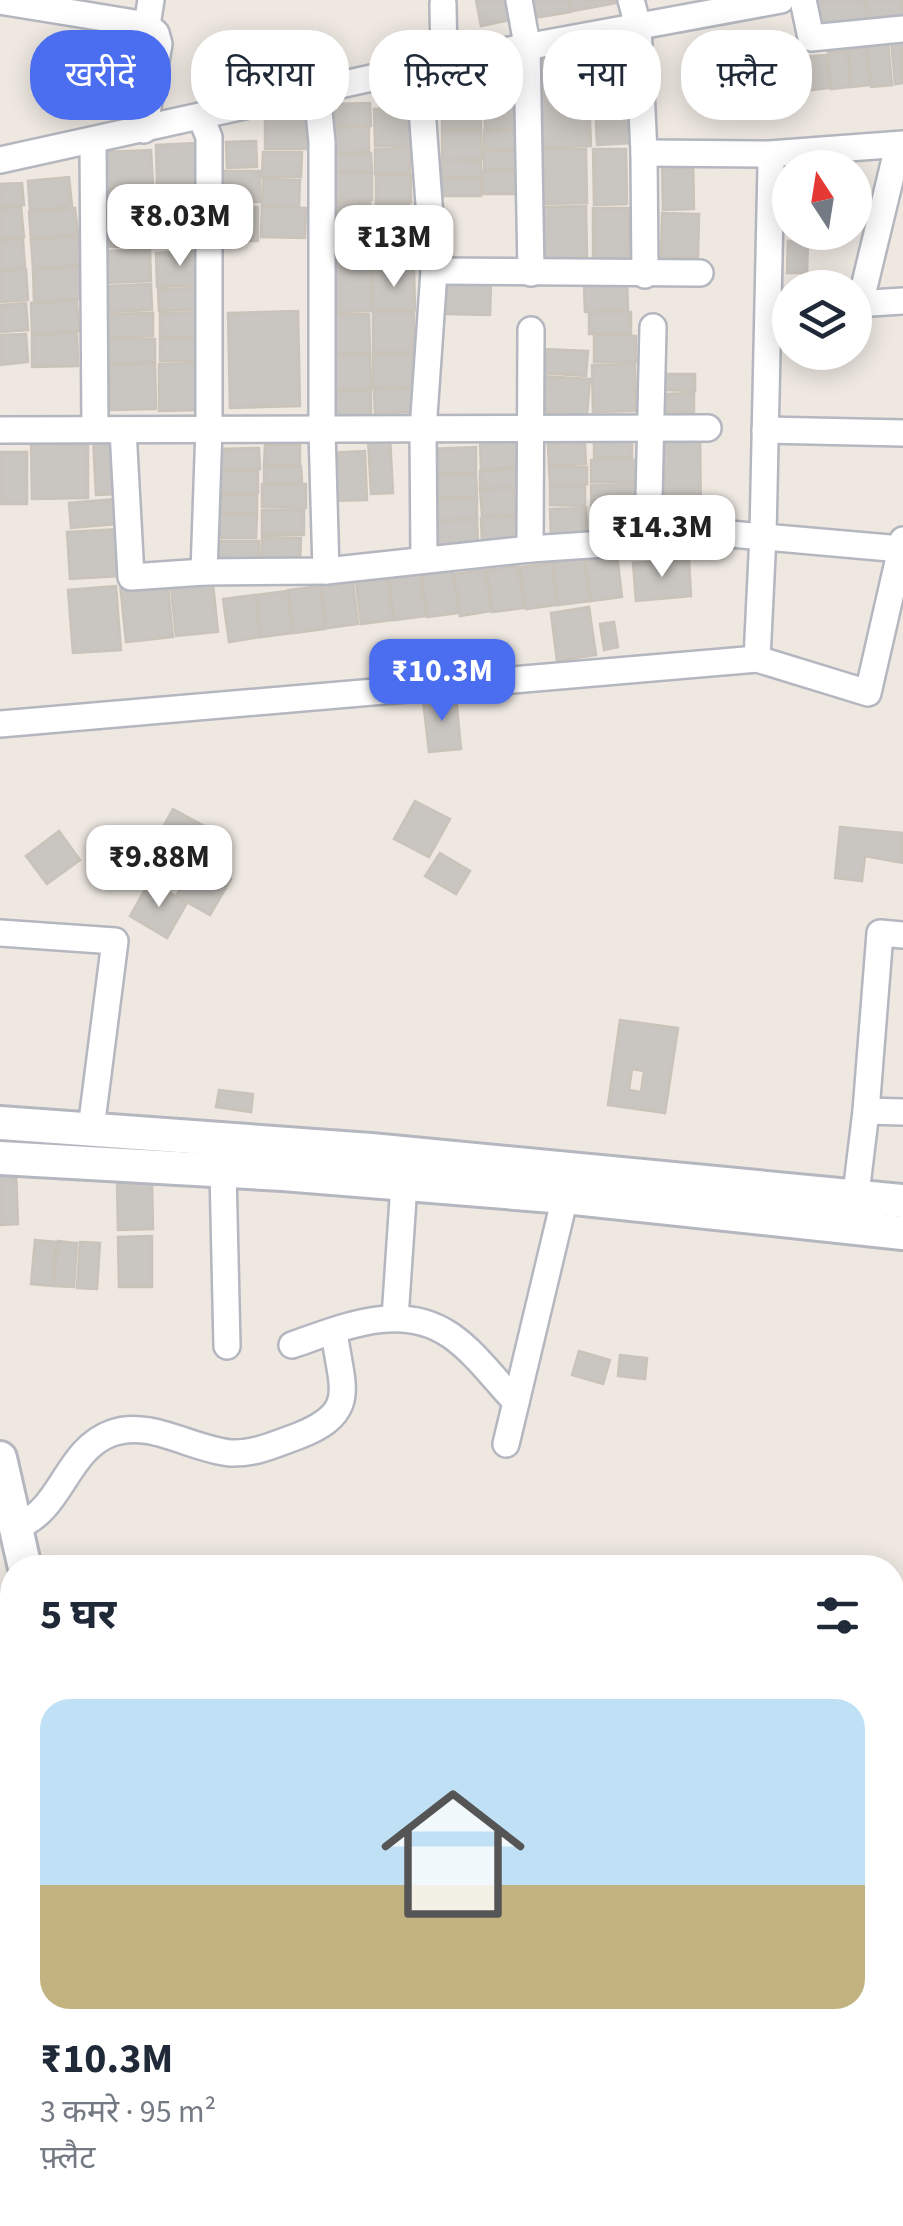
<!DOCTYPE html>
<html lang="hi">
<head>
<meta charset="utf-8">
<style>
	body { margin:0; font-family:"Source Sans 3","Noto Sans Devanagari",sans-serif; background:#f2f2f3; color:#1f2937; height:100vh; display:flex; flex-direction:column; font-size:38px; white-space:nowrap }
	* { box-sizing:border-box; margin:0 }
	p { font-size:32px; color:#747a83 }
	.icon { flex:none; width:55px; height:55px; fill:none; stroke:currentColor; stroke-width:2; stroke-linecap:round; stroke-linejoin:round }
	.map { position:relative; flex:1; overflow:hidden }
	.side { position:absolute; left:0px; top:1555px; width:905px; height:672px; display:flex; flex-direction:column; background:#fff; border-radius:40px 40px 0 0; box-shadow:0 5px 25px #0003 }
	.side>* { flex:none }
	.banner { position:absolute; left:30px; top:30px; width:845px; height:90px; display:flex; gap:20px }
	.needle { width:65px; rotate:348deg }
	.controls { position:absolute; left:772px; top:150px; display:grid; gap:20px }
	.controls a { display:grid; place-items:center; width:100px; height:100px; border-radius:50%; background:#fff; box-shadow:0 5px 25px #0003; font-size:50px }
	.price { position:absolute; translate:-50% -85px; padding:0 22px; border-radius:20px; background:#fff; color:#222; font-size:32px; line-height:65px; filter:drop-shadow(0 2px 5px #0008) }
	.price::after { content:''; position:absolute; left:50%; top:60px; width:30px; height:22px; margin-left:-15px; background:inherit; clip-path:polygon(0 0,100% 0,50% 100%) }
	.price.current { background:#4b6ef0; color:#fff }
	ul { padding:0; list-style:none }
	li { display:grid; align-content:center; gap:20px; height:530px; padding:0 40px }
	li span { display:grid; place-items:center; height:310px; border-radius:30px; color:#555 }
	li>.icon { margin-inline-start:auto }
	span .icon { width:180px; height:180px; fill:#fffc; stroke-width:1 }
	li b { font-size:42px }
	h2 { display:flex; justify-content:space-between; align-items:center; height:120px; padding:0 40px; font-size:42px }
	.pill { padding:0 35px; border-radius:40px; background:#fff; box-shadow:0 5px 25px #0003; font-size:35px; line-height:90px }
	.pill.current { background:#4b6ef0; color:#fff }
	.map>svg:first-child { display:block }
	.grass { fill:url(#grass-tufts) }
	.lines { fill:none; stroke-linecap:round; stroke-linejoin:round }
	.stream { stroke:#7acee9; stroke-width:6 }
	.building { fill:#c9c5c0; stroke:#c9c3ba; stroke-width:2.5; fill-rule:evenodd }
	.minor-casing { stroke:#b4b7bf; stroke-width:30 }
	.tertiary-casing { stroke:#b4b7bf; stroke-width:38 }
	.minor { stroke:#fff; stroke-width:25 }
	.tertiary { stroke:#fff; stroke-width:32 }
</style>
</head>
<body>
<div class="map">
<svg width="903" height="2226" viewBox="0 0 903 2226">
	<defs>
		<pattern id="grass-tufts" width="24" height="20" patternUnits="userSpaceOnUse" patternTransform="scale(2.5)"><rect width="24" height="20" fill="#b8e0a1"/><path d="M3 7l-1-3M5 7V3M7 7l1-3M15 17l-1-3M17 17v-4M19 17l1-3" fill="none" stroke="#9ec08b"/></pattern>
	</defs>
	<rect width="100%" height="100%" fill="#eee8e1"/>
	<path class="grass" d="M0,1775L12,1834V2215H92L95,2226H0Z"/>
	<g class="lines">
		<g class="stream">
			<path d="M0,2086L12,2092"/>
			<path d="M132,2215L150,2220"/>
		</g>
	</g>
	<g class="building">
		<path d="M476,0H516L520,18L481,26Z"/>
		<path d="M531,0H569L571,12L534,18Z"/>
		<path d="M571,0H615L616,3L573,11Z"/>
		<path d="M817,0H864L868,24L822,32Z"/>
		<path d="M866,0H903V18L871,24Z"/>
		<path d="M903,39V83L895,84L891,40Z"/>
		<path d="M888,42L892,85L871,87L867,44Z"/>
		<path d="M866,48L870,85L851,87L848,50Z"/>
		<path d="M847,51L850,87L831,89L828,52Z"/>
		<path d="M628,53L630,91L593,93L591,54Z"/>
		<path d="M826,55L829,88L804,91L801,57Z"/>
		<path d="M588,58L590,94L542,96L541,59Z"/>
		<path d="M480,76L481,103L437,105L436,79Z"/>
		<path d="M520,77L521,106L484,108L483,78Z"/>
		<path d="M631,95L633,143L597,145L595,97Z"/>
		<path d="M589,96L591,146L541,148L540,97Z"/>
		<path d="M370,103L371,126L332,127L331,104Z"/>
		<path d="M481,105V128L442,130V106Z"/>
		<path d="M413,108L414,146H375L374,109Z"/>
		<path d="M521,108L522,128L485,129L484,109Z"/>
		<path d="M265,112L308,113V149H265Z"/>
		<path d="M369,127V151L332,153V128Z"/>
		<path d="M481,130L482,159L442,160V131Z"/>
		<rect x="484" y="130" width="37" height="19"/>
		<path d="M256,141L257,167L227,168L226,142Z"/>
		<path d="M196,143L198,183L157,185L156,145Z"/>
		<path d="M410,148V174H375V149Z"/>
		<path d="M542,149H586L587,203L542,204Z"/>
		<path d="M593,149H626L627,204L594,205Z"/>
		<path d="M151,150L153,187L107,189L105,152Z"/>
		<rect x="484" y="151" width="36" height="19"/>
		<path d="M263,152H302L301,177H262Z"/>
		<path d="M371,153L372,172H332V154Z"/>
		<path d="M693,158L694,209L663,210L662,159Z"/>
		<path d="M441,160L481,161V178L442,177Z"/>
		<rect x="221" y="171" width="39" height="31"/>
		<rect x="483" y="171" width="36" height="23"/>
		<path d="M372,173V200H333V174Z"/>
		<rect x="376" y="175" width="35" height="27"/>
		<path d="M69,177L72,206L30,211L28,181Z"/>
		<path d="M440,178L481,179V196H440Z"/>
		<path d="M263,179L300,180L299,208L262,206Z"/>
		<path d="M22,183L24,205L0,207V184Z"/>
		<path d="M195,186L197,213L158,215L156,188Z"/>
		<path d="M150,190L151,214L106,216L105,191Z"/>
		<rect x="338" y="202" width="32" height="40"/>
		<path d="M409,203V240L377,241L376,204Z"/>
		<path d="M218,206L258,207V241H218Z"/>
		<path d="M586,206L587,257L541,259L539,207Z"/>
		<path d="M21,207L24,237L0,239V209Z"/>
		<path d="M262,207L306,208L305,238L261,237Z"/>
		<path d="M75,208L78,234L31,239L29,212Z"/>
		<rect x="593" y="208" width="36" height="52"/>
		<path d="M662,213L699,214L698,257H661Z"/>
		<path d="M150,217L151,246L105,247L104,218Z"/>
		<path d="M198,217L199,244L158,245L157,219Z"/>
		<path d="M78,236L80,265L33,269L31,240Z"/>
		<path d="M23,239L25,268L0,269V241Z"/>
		<path d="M788,241H808L807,273H787Z"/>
		<path d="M414,242V266L375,267V243Z"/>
		<path d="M335,246H367V267L335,268Z"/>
		<path d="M150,250L151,281L106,283L105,251Z"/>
		<path d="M203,251L204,285L157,287L156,253Z"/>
		<path d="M79,267L81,299L34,301L33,270Z"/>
		<path d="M26,269L28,300L0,302V271Z"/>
		<path d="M336,269H371V311L336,312Z"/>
		<path d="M414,269L415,310H373L372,270Z"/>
		<path d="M447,280L491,281L490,315L446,314Z"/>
		<path d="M627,283L628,310L585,312L584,285Z"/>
		<path d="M151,284L152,310L108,312L107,286Z"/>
		<path d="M203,288V309L159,311L158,289Z"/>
		<path d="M77,301L79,331L32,333L31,303Z"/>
		<path d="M26,303L28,330L0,332V305Z"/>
		<path d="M298,311L300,406L230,408L228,313Z"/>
		<path d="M204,312L205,336L160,337V313Z"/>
		<rect x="373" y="312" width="41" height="40"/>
		<rect x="589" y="312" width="42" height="22"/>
		<path d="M153,313V336L108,338L107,314Z"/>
		<path d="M334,314H369L370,353L335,354Z"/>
		<path d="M77,333L78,366L32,367V335Z"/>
		<path d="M26,334L28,362L0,365V335Z"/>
		<path d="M594,335L636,336V362H594Z"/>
		<rect x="160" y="338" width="47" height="23"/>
		<path d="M108,339H155V362L108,363Z"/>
		<path d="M543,349L588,351L586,376L541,373Z"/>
		<path d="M413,353V387L373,388V354Z"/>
		<path d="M370,355L371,388L332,389V356Z"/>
		<path d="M155,363L156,409L110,410L109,365Z"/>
		<path d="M203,363V410L159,411V364Z"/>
		<path d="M635,364L636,411L593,412L592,365Z"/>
		<path d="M663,374H695V391L663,390Z"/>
		<path d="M540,376L590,379L587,415L537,412Z"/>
		<path d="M412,389V412L375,414L374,390Z"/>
		<path d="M371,390V417H334L333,391Z"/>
		<path d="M694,393V413L664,412V394Z"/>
		<path d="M700,435L701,519L665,520L663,436Z"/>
		<path d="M31,436H88V498L32,499Z"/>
		<path d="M115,436L118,494L96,495L93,437Z"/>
		<path d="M390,437L393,493L371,494L368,438Z"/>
		<path d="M517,439L518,467L481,469L480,440Z"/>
		<rect x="594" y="439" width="38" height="19"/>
		<path d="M585,443L586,464L549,466L548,444Z"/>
		<path d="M265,445H300V465H264Z"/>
		<path d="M476,447V473L431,474V449Z"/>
		<path d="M259,448L260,469H218V449Z"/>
		<path d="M365,451L367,500L328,501L326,453Z"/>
		<rect x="0" y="452" width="27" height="52"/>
		<rect x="591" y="460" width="46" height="22"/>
		<path d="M264,466H301L302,483H264Z"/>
		<path d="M549,467H587V484L550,485Z"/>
		<path d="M517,469V487L480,488V471Z"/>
		<path d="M217,470L258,471V493H217Z"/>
		<path d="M432,475H476L477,497L432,498Z"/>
		<path d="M262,484H306V508L262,507Z"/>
		<path d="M637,484L638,519L592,520L591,485Z"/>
		<path d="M550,486H585V506L550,505Z"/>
		<path d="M514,488L515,515L482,516L480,489Z"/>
		<rect x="216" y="495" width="41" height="18"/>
		<path d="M115,499L117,524L71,528L69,503Z"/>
		<path d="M477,499V519L432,520V500Z"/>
		<path d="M586,508L587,534L551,536L550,509Z"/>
		<rect x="262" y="510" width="42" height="25"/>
		<path d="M216,514L257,515L256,538H216Z"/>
		<path d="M516,517L517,543L482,544L481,518Z"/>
		<path d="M477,520L478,545L433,546L432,521Z"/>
		<path d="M119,529L121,576L70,579L67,532Z"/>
		<path d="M262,537L301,538L300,562H261Z"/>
		<path d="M214,541H259V564L214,565Z"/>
		<path d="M617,555L622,597L591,601L585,559Z"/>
		<path d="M584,558L590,601L558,605L553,562Z"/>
		<path d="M689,559L691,596L636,601L633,563Z"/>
		<path d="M552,563L557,605L526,609L520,567Z"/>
		<path d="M518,566L524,608L492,612L487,570Z"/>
		<path d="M453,570L459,613L427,617L422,575Z"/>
		<path d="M485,570L491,611L460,616L454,574Z"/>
		<path d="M420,574L426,616L394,620L389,578Z"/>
		<path d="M387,577L393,620L361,624L356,582Z"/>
		<path d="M167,578L173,637L126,642L120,583Z"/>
		<path d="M353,582L358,624L327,628L321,586Z"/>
		<path d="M213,584L218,632L176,636L171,588Z"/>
		<path d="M116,586L121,650L73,653L68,590Z"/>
		<path d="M320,586L325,629L294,633L288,590Z"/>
		<path d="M287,591L293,633L261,637L256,595Z"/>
		<path d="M255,595L260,637L229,642L223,599Z"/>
		<path d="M589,607L596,655L557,661L551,613Z"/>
		<path d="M614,622L618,647L604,650L600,624Z"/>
		<path d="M456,697L461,749L429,752L423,700Z"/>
		<path d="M415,801L450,819L429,857L394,839Z"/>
		<path d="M173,809L208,828L191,860L156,840Z"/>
		<path d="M130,827L160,843L140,879L110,862Z"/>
		<path d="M840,827L903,833V863L865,856L862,881L835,878Z"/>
		<path d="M59,831L80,860L47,884L26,856Z"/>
		<path d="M440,853L470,871L456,894L425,876Z"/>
		<path d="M197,860L231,879L210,915L176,896Z"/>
		<path d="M150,881L187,903L167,938L130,916Z"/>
		<path d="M620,1020L678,1028L665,1113L608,1105ZM632,1069L644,1071L641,1092L629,1090Z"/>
		<path d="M219,1090L253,1094L251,1112L216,1107Z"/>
		<path d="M0,1172H16L18,1224L0,1225Z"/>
		<path d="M117,1181H152L153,1229L118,1230Z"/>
		<path d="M152,1236V1287H119L118,1237Z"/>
		<path d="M35,1240L56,1242L52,1286L31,1284Z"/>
		<path d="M58,1241L77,1243L74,1287L54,1286Z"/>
		<path d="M80,1242L100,1243L97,1289L77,1288Z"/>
		<path d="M579,1351L610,1360L603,1384L572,1375Z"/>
		<path d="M620,1355L647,1358L645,1379L618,1376Z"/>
	</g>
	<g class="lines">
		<defs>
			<g id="minor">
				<path d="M519,0L527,45L531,273"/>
				<path d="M631,0L638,26L644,153L645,275"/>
				<path d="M803,0L811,38L903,29"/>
				<path d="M0,1L147,25L156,33L159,44L144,130"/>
				<path d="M443,4L444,62L781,0"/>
				<path d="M147,25L151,0"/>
				<path d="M419,68L434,271L423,430L424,560"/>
				<path d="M317,92L322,142V430L326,571"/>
				<path d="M201,118L209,137V428L204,572"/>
				<path d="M93,141L95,429"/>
				<path d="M644,153L769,154L903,144"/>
				<path d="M0,160L444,62"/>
				<path d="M434,271L700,273"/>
				<path d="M855,304L903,301"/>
				<path d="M860,304L895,159"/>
				<path d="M0,430L708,428"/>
				<path d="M123,430L131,577L204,572L326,571L530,549L694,538"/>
				<path d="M765,430L903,433"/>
				<path d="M719,533L901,549"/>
				<path d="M648,541L653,327"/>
				<path d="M530,549L531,330"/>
				<path d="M757,659L763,535L771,165"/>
				<path d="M0,724L757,659L868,693L903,540"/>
				<path d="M0,933L115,941L91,1129"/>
				<path d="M866,1111L903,1112"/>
				<path d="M223,1171L227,1346"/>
				<path d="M854,1210L866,1111L880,933L903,935"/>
				<path d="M395,1318L404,1184"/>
				<path d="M292,1345C342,1328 400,1301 450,1335C475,1352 495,1380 516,1402"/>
				<path d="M506,1444L565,1197"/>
				<path d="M16,1527C63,1510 65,1450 112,1433C150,1419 193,1450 231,1453C255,1454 276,1444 298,1436C360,1412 341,1387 334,1331"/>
			</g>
			<g id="tertiary">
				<path d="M0,1123L371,1150L903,1201"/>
				<path d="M0,1158L283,1174L565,1197L903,1233"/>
				<path d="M0,1458L25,1568"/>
				<path d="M161,2215L164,2226"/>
			</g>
		</defs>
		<use href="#minor" class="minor-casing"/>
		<use href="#tertiary" class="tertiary-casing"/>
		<use href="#minor" class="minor"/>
		<use href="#tertiary" class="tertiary"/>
	</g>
</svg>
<div class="controls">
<a><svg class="needle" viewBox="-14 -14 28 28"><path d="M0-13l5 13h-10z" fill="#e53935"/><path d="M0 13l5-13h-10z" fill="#747a83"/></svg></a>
<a><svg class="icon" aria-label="layers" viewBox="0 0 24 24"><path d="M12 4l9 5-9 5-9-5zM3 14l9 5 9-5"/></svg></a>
</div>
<b class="price" style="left:180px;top:269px">₹8.03M</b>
<b class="price" style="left:394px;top:290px">₹13M</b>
<b class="price" style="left:662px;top:580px">₹14.3M</b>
<b class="price current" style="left:442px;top:724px">₹10.3M</b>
<b class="price" style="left:159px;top:910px">₹9.88M</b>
<div class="banner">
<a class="pill current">खरीदें</a>
<a class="pill">किराया</a>
<a class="pill">फ़िल्टर</a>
<a class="pill">नया</a>
<a class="pill">फ़्लैट</a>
</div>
<section class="side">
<h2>5 घर<svg class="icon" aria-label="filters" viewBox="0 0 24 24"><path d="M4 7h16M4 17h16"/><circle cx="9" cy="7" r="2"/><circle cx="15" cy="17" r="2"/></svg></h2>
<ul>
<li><span style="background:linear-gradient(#bfe0f5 60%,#c2b280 0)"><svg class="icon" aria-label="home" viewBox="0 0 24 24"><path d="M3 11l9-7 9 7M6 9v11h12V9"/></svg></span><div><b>₹10.3M</b><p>3 कमरे · 95 m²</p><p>फ़्लैट</p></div></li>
</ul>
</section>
</div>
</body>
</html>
